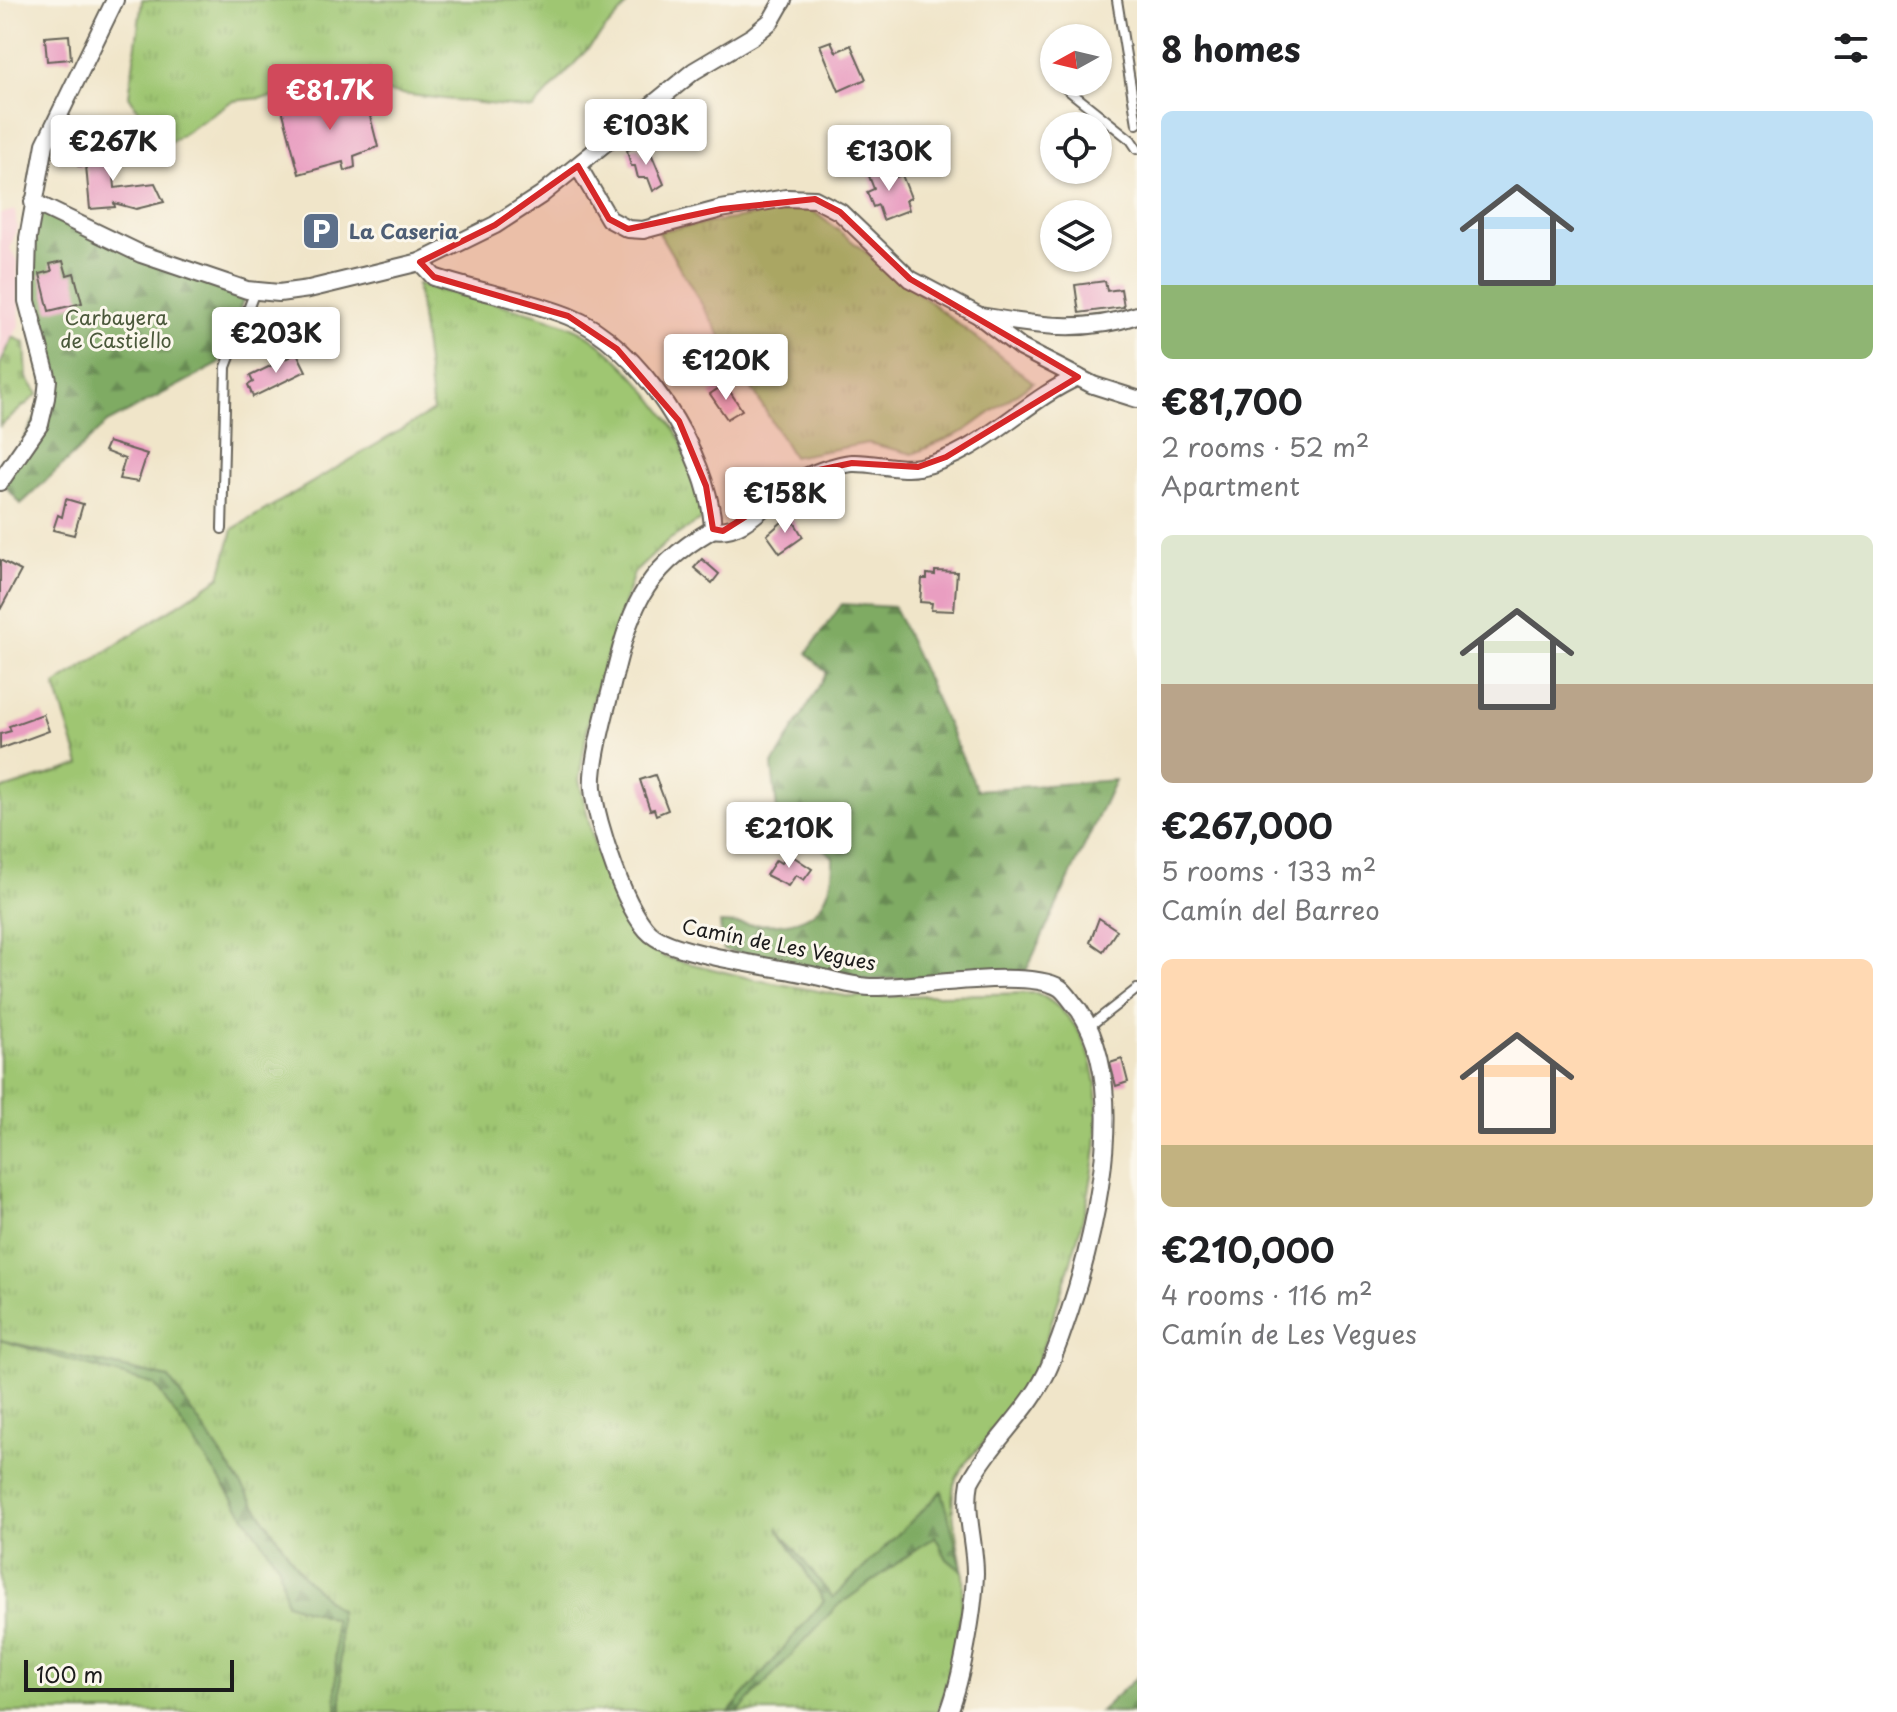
<!DOCTYPE html>
<html lang="en">
<head>
<meta charset="utf-8">
<style>
	body { margin:0; font-family:"Playpen Sans",sans-serif; background:#f2f2f2; color:#202124; height:100vh; display:flex; flex-direction:column; font-size:30px; white-space:nowrap }
	* { box-sizing:border-box; margin:0 }
	p { font-size:26px; color:#757577 }
	.icon { flex:none; width:44px; height:44px; fill:none; stroke:currentColor; stroke-width:2; stroke-linecap:round; stroke-linejoin:round }
	.map { position:relative; flex:1; overflow:hidden }
	.side { display:flex; flex-direction:column; background:#fff; width:760px }
	.side>* { flex:none }
	.needle { width:52px; rotate:262deg }
	.fabs { position:absolute; left:1040px; top:24px; display:grid; gap:16px }
	.fabs a { display:grid; place-items:center; width:72px; height:72px; border-radius:50%; background:#fff; box-shadow:0 2px 6px #0004; font-size:40px }
	.scale { position:absolute; left:24px; bottom:20px; width:210px; box-sizing:border-box; padding-left:8px; border:4px solid #1c1c1c; border-top:0; font-size:22px; line-height:28px; white-space:nowrap; color:#1c1c1c; -webkit-text-stroke:6px #fbf7ec; paint-order:stroke }
	.price { position:absolute; translate:-50% -68px; padding:0 18px; border-radius:8px; background:#fff; color:#222; font-size:26px; line-height:52px; filter:drop-shadow(0 2px 4px #0008) }
	.price::after { content:''; position:absolute; left:50%; top:48px; width:24px; height:18px; margin-left:-12px; background:inherit; clip-path:polygon(0 0,100% 0,50% 100%) }
	.price.current { background:#d1495b; color:#fff }
	ul { padding:0; list-style:none }
	li { display:grid; align-content:center; gap:16px; height:424px; padding:0 24px }
	li span { display:grid; place-items:center; height:248px; border-radius:12px; color:#555 }
	li>.icon { margin-inline-start:auto }
	span .icon { width:144px; height:144px; fill:#fffc; stroke-width:1 }
	li b { font-size:34px }
	h2 { display:flex; justify-content:space-between; align-items:center; height:96px; padding:0 24px; font-size:34px }
	main { display:flex; flex:1; min-height:0 }
	.map>svg:first-child { display:block }
	.built { fill:#f7cfd5 }
	.grass { fill:url(#grass-tufts); stroke:#5e7147; stroke-width:2 }
	.forest { fill:url(#forest-firs); stroke:#4e6440; stroke-width:2 }
	.cemetery { fill:url(#cemetery-stones); stroke:#5e7147; stroke-width:2 }
	.building { fill:#e99ec1 }
	.lines { fill:none; stroke-linecap:round; stroke-linejoin:round }
	.service-casing { stroke:#666259; stroke-width:12 }
	.minor-casing { stroke:#666259; stroke-width:20 }
	.service { stroke:#fff; stroke-width:8 }
	.minor { stroke:#fff; stroke-width:16 }
	.marked { fill:#d62828; fill-opacity:0.2; stroke:#d62828; stroke-width:6; stroke-linejoin:round }
	.labels { text-anchor:middle; dominant-baseline:central; stroke-width:6; stroke-linejoin:round; paint-order:stroke }
	.service-label { font-size:20px; font-weight:bold; fill:#4e5e75; stroke:#fbf7ec; text-anchor:start }
	.park-label { font-size:20px; fill:#4a583a; stroke:#fbf7ec }
	.street-label { font-size:20px; fill:#1c1c1c; stroke:#fbf7ec }
</style>
</head>
<body>
<main>
<div class="map">
<svg width="1137" height="1712" viewBox="0 0 1137 1712">
	<defs>
		<pattern id="grass-tufts" width="24" height="20" patternUnits="userSpaceOnUse" patternTransform="scale(2)"><rect width="24" height="20" fill="#9fc672"/><path d="M3 7l-1-3M5 7V3M7 7l1-3M15 17l-1-3M17 17v-4M19 17l1-3" fill="none" stroke="#88aa62"/></pattern>
		<pattern id="forest-firs" width="22" height="20" patternUnits="userSpaceOnUse" patternTransform="scale(2)"><rect width="22" height="20" fill="#7fab64"/><path d="M5 1l3.5 6h-7zM16 11l3.5 6h-7z" fill="#678a52"/></pattern>
		<pattern id="cemetery-stones" width="16" height="16" patternUnits="userSpaceOnUse" patternTransform="scale(2)"><rect width="16" height="16" fill="#9fc672"/><path d="M2 7V4a2 2 0 0 1 4 0v3zM10 15v-3a2 2 0 0 1 4 0v3z" fill="#88aa62"/></pattern>
	</defs>
	<rect width="100%" height="100%" fill="#fbf7ec"/>
	<filter id="ink" filterUnits="userSpaceOnUse"><feTurbulence type="fractalNoise" baseFrequency=".0125" numOctaves="2"/><feDisplacementMap in="SourceGraphic" scale="16" xChannelSelector="R" yChannelSelector="G"/><feConvolveMatrix kernelMatrix="1 2 1 2 8 2 1 2 1" color-interpolation-filters="sRGB"/></filter>
	<filter id="wash" filterUnits="userSpaceOnUse"><feTurbulence type="fractalNoise" baseFrequency=".006" numOctaves="4" result="noise"/><feDisplacementMap in="SourceGraphic" scale="32" xChannelSelector="R" yChannelSelector="G"/><feGaussianBlur stdDeviation="1.8" result="paint"/><feColorMatrix in="noise" values="0 0 0 0 0 0 0 0 0 0 0 0 0 0 0 0 0 1.4 0 .05"/><feComposite in="paint" operator="in"/></filter>
	<g filter="url(#wash)">
		<rect width="100%" height="100%" fill="#f0e5c9"/>
		<path class="built" d="M15,210L17,227L10,250L17,259L20,324L0,362V214Z"/>
		<g class="grass">
			<path d="M142,0H619L626,7L533,109L357,89L232,101L162,148L129,96Z"/>
			<path d="M808,207L1033,382L965,431L913,454L868,443L793,457L658,231Z"/>
			<path d="M417,284C468,298 524,307 572,327C610,342 663,406 682,442C695,464 702,494 702,519L669,540L634,573L591,705L579,780L596,851L628,924L664,957L757,980L851,997L1037,993C1137,1044 1090,1203 1063,1286C1051,1324 1039,1364 1020,1399C1006,1426 962,1456 954,1485C948,1508 961,1552 963,1576C965,1599 948,1692 937,1712H0V790L80,765L55,685L220,577L233,529L433,411Z"/>
		</g>
		<g class="forest">
			<path d="M33,202L247,290L219,364L107,423L21,504L1,481L46,398L34,328Z"/>
			<path d="M842,604L894,607L977,790L1115,780L1026,971L867,980L723,950L720,923C777,925 834,936 833,857L777,810L772,766L827,673L807,653Z"/>
			<path d="M0,1340L169,1378L304,1577L339,1611L342,1712H337L334,1619L286,1603L279,1566L155,1385Z"/>
			<path d="M942,1491L963,1572L947,1559L935,1536L835,1608L738,1712H729L824,1601L778,1528L833,1598Z"/>
			<path d="M1137,1677V1712H1099Z"/>
		</g>
		<path class="cemetery" d="M13,337L25,343L27,378L38,394L0,426V365Z"/>
		<g id="blocks">
			<g class="building">
				<path d="M69,35L71,59L47,61L45,37Z"/>
				<path d="M831,41L836,52L851,45L866,79L839,91L820,45Z"/>
				<path d="M350,91L353,101L365,96L378,147L354,156L355,167L345,171L343,162L299,174L282,109Z"/>
				<path d="M102,147L112,150L115,188L155,183L164,202L136,209L114,203L115,207L90,209L86,166H78L76,153Z"/>
				<path d="M639,147L641,153H651L664,184L653,191L648,178H638L635,166H631L627,150Z"/>
				<path d="M892,167L896,177L902,175L911,198L906,200L909,210L883,220L878,205L873,207L867,192L874,189L869,176Z"/>
				<path d="M63,261L67,275L74,273L82,303L49,311L40,274L52,271L50,264Z"/>
				<path d="M1105,281L1107,291L1121,289L1124,307L1079,313L1075,285Z"/>
				<path d="M297,353L306,371L253,397L248,385L253,382L250,376Z"/>
				<path d="M725,384L742,410L727,419L710,394Z"/>
				<path d="M108,442L147,454L138,482L119,479L125,459L104,451Z"/>
				<path d="M66,499L83,504L74,535L53,530L58,515L62,517Z"/>
				<path d="M790,515L803,537L780,553L767,535Z"/>
				<path d="M702,559L719,574L712,583L694,568Z"/>
				<path d="M0,560L21,571L0,610Z"/>
				<path d="M935,571L957,572L954,611L931,610L932,603L920,602L922,579H927V574L935,575Z"/>
				<path d="M43,714L49,731L0,749V734L11,731L9,726Z"/>
				<path d="M655,775L668,810L656,815L654,809L650,810L640,780Z"/>
				<path d="M791,855L812,869L804,880L796,875L788,886L766,875L776,860L781,863Z"/>
				<path d="M1099,918L1117,930L1103,951L1090,942Z"/>
				<path d="M1122,1059L1128,1082L1116,1086L1110,1063Z"/>
			</g>
		</g>
	</g>
	<g filter="url(#ink)">
		<use href="#blocks" fill-opacity="0" stroke="#666259" stroke-width="2"/>
		<g class="lines">
			<defs>
				<g id="service">
					<path d="M1117,0L1137,124"/>
					<path d="M1050,66L1054,74"/>
					<path d="M1058,82L1131,140L1137,149"/>
					<path d="M222,529L226,367L255,291"/>
					<path d="M1091,1025L1137,989"/>
				</g>
				<g id="minor">
					<path d="M578,166L609,219L628,229L643,230L721,209L786,198L815,199L840,212L910,279L978,315L1021,348L1093,385L1137,399"/>
					<path d="M33,202L141,254L247,290L279,293L309,289L420,262L495,225L541,195L694,71L753,36L771,21L783,0"/>
					<path d="M420,262L434,277C477,292 525,299 568,316C639,343 710,455 713,529C636,574 629,615 609,697C603,720 591,765 593,788C595,819 628,922 655,937C683,955 770,966 807,974C827,978 849,986 870,987C913,989 1026,967 1060,988C1067,993 1073,1004 1079,1010C1137,1097 1087,1272 1050,1365C1032,1409 992,1440 970,1482C964,1512 975,1542 975,1573C974,1610 962,1678 949,1712"/>
					<path d="M980,316C1034,325 1083,334 1137,315"/>
					<path d="M0,482L40,424L46,398L48,380L27,301V272L28,238L45,144L115,0"/>
					<path d="M713,529C746,536 771,494 799,480C816,472 833,465 852,463C874,462 898,471 919,467C980,455 1023,401 1078,377"/>
				</g>
			</defs>
			<use href="#service" class="service-casing"/>
			<use href="#minor" class="minor-casing"/>
			<use href="#service" class="service"/>
			<use href="#minor" class="minor"/>
		</g>
	</g>
	<path class="marked" d="M578,166L609,219L628,229L721,209L815,199L840,212L910,279L1078,377L946,457L918,467L852,463L819,470L723,531L713,529L706,486L679,421L617,349L568,316L434,277L420,262L495,225Z"/>
	<defs>
		<symbol id="parking-square" viewBox="-11 -11 22 22"><rect x="-9" y="-9" width="18" height="18" rx="4" fill="#5c6f8a" stroke="#fbf7ec"/><path d="M-3.5-5.5H1a3.5 3.5 0 0 1 0 7H-1V5.5H-3.5ZM-1-3.4V-.6H.8a1.4 1.4 0 0 0 0-2.8Z" fill="#fff"/></symbol>
	</defs>
	<g fill-rule="evenodd">
		<use href="#parking-square" x="299" y="209" width="44" height="44"/>
	</g>
	<g class="labels">
		<g class="service-label">
			<text x="349" y="231">La Caseria</text>
		</g>
		<g class="park-label">
			<text x="116" y="317">Carbayera<tspan x="116" dy="23">de Castiello</tspan></text>
		</g>
		<g class="street-label">
			<text transform="translate(779 944) rotate(11)">Camín de Les Vegues</text>
		</g>
	</g>
</svg>
<div class="fabs">
<a><svg class="needle" viewBox="-14 -14 28 28"><path d="M0-13l5 13h-10z" fill="#e53935"/><path d="M0 13l5-13h-10z" fill="#757577"/></svg></a>
<a><svg class="icon" aria-label="locate" viewBox="0 0 24 24"><circle cx="12" cy="12" r="6"/><path d="M12 2v4M12 18v4M2 12h4M18 12h4"/></svg></a>
<a><svg class="icon" aria-label="layers" viewBox="0 0 24 24"><path d="M12 4l9 5-9 5-9-5zM3 14l9 5 9-5"/></svg></a>
</div>
<div class="scale">100 m</div>
<b class="price current" style="left:330px;top:132px">€81.7K</b>
<b class="price" style="left:646px;top:167px">€103K</b>
<b class="price" style="left:113px;top:183px">€267K</b>
<b class="price" style="left:889px;top:193px">€130K</b>
<b class="price" style="left:276px;top:375px">€203K</b>
<b class="price" style="left:726px;top:402px">€120K</b>
<b class="price" style="left:785px;top:535px">€158K</b>
<b class="price" style="left:789px;top:870px">€210K</b>
</div>
<section class="side">
<h2>8 homes<svg class="icon" aria-label="filters" viewBox="0 0 24 24"><path d="M4 7h16M4 17h16"/><circle cx="9" cy="7" r="2"/><circle cx="15" cy="17" r="2"/></svg></h2>
<ul>
<li><span style="background:linear-gradient(#bfe0f5 70%,#8fb573 0)"><svg class="icon" aria-label="home" viewBox="0 0 24 24"><path d="M3 11l9-7 9 7M6 9v11h12V9"/></svg></span><div><b>€81,700</b><p>2 rooms · 52 m²</p><p>Apartment</p></div></li>
<li><span style="background:linear-gradient(#dfe7d0 60%,#b9a48a 0)"><svg class="icon" aria-label="home" viewBox="0 0 24 24"><path d="M3 11l9-7 9 7M6 9v11h12V9"/></svg></span><div><b>€267,000</b><p>5 rooms · 133 m²</p><p>Camín del Barreo</p></div></li>
<li><span style="background:linear-gradient(#ffd9b3 75%,#c2b280 0)"><svg class="icon" aria-label="home" viewBox="0 0 24 24"><path d="M3 11l9-7 9 7M6 9v11h12V9"/></svg></span><div><b>€210,000</b><p>4 rooms · 116 m²</p><p>Camín de Les Vegues</p></div></li>
</ul>
</section>
</main>
</body>
</html>
